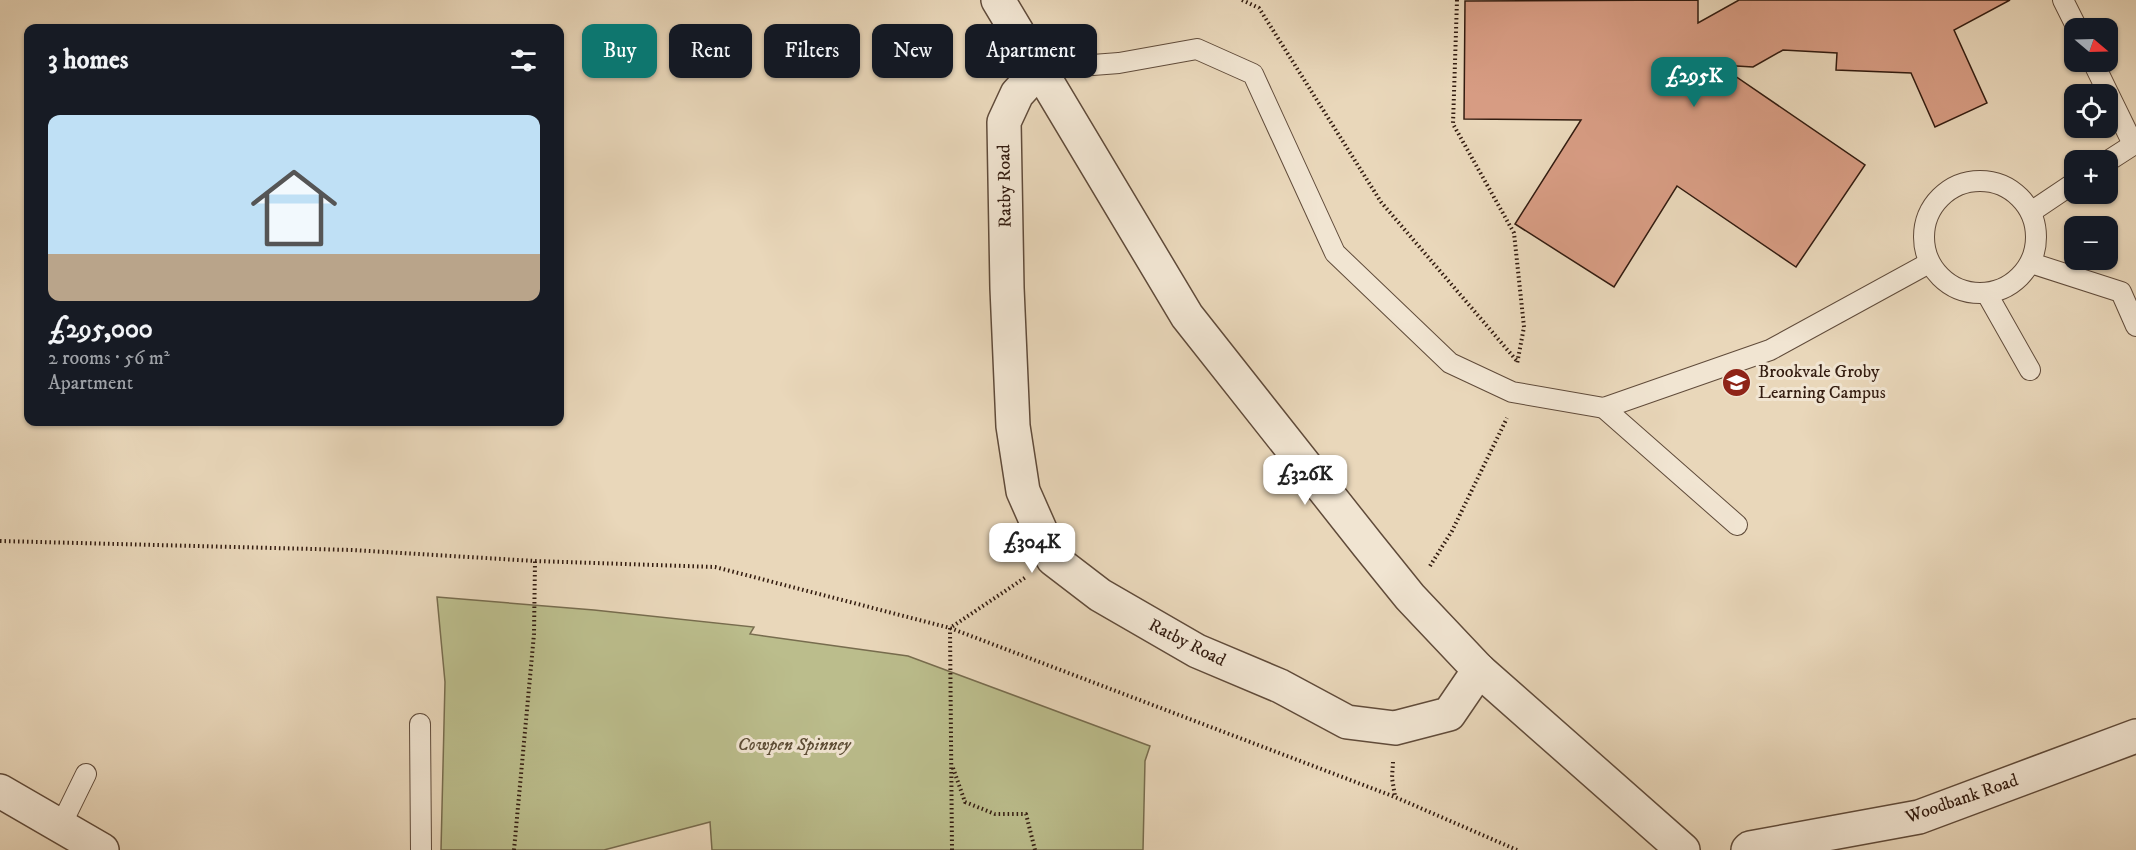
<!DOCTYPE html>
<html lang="en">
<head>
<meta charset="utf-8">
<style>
	body { margin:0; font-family:"IM FELL DW Pica",serif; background:#242831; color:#f1f3f6; height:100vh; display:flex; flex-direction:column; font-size:22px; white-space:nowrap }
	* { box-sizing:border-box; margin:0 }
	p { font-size:20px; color:#9ea1a6 }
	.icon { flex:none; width:33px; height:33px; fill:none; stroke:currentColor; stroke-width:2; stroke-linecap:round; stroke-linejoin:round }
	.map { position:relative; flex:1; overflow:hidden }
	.side { position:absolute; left:24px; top:24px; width:540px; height:402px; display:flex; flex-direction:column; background:#171b24; border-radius:12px; box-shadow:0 2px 4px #0004 }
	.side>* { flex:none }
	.guide { position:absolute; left:582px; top:24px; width:570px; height:54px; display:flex; gap:12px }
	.needle { width:39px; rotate:109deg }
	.fabs { position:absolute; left:2064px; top:18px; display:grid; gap:12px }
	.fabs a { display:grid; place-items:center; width:54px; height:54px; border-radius:12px; background:#171b24; box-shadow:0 2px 4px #0004; font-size:30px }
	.price { position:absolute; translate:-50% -51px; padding:0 14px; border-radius:12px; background:#fff; color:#222; font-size:20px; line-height:39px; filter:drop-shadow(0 2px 3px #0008) }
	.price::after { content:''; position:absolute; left:50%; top:36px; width:18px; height:14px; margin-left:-9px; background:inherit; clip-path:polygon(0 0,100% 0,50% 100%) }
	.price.active { background:#0f766e; color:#fff }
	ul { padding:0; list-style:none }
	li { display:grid; align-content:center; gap:12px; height:318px; padding:0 24px }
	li+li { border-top:2px solid #363941 }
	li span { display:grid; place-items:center; height:186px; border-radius:12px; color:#555 }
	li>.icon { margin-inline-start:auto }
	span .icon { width:108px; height:108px; fill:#fffc; stroke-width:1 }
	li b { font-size:26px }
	h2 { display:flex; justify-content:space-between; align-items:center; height:72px; padding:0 24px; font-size:26px }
	.tag { padding:0 21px; border-radius:12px; background:#171b24; box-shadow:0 2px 4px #0004; font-size:21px; line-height:54px }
	.tag.active { background:#0f766e; color:#fff }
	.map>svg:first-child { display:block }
	.green { fill:#bbbd8c; stroke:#776c4e; stroke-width:1.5 }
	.building { fill:#d79c83; stroke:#331c10; stroke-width:1.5 }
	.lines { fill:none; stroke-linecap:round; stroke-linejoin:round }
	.service-casing { stroke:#604b3a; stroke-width:22 }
	.minor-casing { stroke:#604b3a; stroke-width:36 }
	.tertiary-casing { stroke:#604b3a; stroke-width:36 }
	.path { stroke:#331c10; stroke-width:4; stroke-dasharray:1.5 3; stroke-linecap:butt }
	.service { stroke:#f1e5d2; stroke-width:20 }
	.minor { stroke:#f1e5d2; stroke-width:33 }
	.tertiary { stroke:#f1e5d2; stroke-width:33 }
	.labels { text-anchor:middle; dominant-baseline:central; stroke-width:6; stroke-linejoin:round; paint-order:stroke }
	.street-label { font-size:18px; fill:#331c10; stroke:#f1e5d2 }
	.poi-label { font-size:18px; fill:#331c10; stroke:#f1e5d2; text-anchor:start }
	.park-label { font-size:18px; font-style:italic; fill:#5c4c35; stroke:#f1e5d2 }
</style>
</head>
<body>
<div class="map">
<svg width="2136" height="850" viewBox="0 0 2136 850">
	<rect width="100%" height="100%" fill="#e9d7ba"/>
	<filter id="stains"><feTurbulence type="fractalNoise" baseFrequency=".00333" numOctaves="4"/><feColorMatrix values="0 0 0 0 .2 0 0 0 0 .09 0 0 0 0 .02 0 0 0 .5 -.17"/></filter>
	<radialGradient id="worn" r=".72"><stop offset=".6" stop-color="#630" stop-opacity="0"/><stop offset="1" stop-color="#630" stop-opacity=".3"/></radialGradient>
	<path class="green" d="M437,597L594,610L754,627L750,634L908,656L1150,746L1145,761L1143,850H712L710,822L604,850H441L445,682Z"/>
	<path class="building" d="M1698,0V23L1739,0H2010L1954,30L1987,103L1935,127L1911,73L1836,70L1837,53L1783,50L1753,67L1719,65L1865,165L1796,267L1677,186L1614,287L1515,224L1581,120L1464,119L1465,1Z"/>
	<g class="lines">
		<defs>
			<g id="service">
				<path d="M2063,0L2077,28"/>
				<path d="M2093,62L2133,144"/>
				<path d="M1040,69L1119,63L1197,49L1253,74L1335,253L1450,363L1512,392L1604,408L1770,350L1929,263"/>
				<path d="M2108,161L2136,143"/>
				<circle cx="1980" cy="237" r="56"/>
				<path d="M2031,212L2074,183"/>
				<path d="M2031,263L2121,292L2136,326"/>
				<path d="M1987,294L2030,370"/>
				<path d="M1604,408L1737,525"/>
				<path d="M420,724L421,850"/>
				<path d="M60,827L86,774"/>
			</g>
			<g id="minor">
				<path d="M1040,69L1017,94L1004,122L1007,288L1013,426L1023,491L1053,559L1100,595L1197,651L1280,686L1347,722L1395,728L1449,714L1479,670"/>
				<path d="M0,791L102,850"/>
				<path d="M1748,850L1750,848L1919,817L2136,736"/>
			</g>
			<path id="tertiary" d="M998,0L1187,316L1368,545L1410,597L1479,670L1683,850"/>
		</defs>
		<use href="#service" class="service-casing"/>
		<use href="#minor" class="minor-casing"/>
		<use href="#tertiary" class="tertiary-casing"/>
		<g class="path">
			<path d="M1242,0L1259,8L1381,202L1517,361"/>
			<path d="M1457,0L1453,124L1514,233L1524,327L1517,364"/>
			<path d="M0,541L352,550L535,561L715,567L950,628L1395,797L1517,850"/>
			<path d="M1430,566L1452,531L1507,418"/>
			<path d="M1393,762L1392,778L1395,796"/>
			<path d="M953,768L965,802L995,814H1026L1035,850"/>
			<path d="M514,850L534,634L535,561"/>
			<path d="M952,850L950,628L1026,577"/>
		</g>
		<use href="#service" class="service"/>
		<use href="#minor" class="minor"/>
		<use href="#tertiary" class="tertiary"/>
	</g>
	<defs>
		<symbol id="school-disc" viewBox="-11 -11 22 22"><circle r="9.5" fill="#8f2418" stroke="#f1e5d2"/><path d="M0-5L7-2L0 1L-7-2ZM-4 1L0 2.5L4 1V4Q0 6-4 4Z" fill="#fff"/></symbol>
	</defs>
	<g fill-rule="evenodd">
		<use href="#school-disc" x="1720" y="366" width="33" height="33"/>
	</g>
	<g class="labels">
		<g class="street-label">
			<text transform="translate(1005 186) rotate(-91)">Ratby Road</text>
			<text transform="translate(1187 643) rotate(27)">Ratby Road</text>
			<text transform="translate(1962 799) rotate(-19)">Woodbank Road</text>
		</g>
		<g class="poi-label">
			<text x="1758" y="372">Brookvale Groby<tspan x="1758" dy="21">Learning Campus</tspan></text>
		</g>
		<g class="park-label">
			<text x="794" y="745">Cowpen Spinney</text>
		</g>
	</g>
	<rect width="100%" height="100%" filter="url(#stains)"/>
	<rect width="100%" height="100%" fill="url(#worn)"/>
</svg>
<div class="fabs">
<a><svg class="needle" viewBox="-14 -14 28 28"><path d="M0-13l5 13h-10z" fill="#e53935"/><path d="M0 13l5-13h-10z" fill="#9ea1a6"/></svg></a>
<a><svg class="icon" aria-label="locate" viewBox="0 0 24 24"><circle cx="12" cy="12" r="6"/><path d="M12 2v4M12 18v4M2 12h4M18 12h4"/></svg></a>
<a>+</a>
<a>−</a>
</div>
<b class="price active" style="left:1694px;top:108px">£295K</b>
<b class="price" style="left:1305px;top:506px">£326K</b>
<b class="price" style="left:1032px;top:574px">£304K</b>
<div class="guide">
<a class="tag active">Buy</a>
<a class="tag">Rent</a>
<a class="tag">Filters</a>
<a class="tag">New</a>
<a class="tag">Apartment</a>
</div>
<section class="side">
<h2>3 homes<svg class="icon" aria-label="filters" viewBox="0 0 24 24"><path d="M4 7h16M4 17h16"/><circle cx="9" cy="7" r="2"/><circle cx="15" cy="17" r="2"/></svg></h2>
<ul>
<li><span style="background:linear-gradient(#bfe0f5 75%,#b9a48a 0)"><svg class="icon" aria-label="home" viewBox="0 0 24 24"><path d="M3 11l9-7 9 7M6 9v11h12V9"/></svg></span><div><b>£295,000</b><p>2 rooms · 56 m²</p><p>Apartment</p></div></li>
</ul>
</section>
</div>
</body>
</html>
